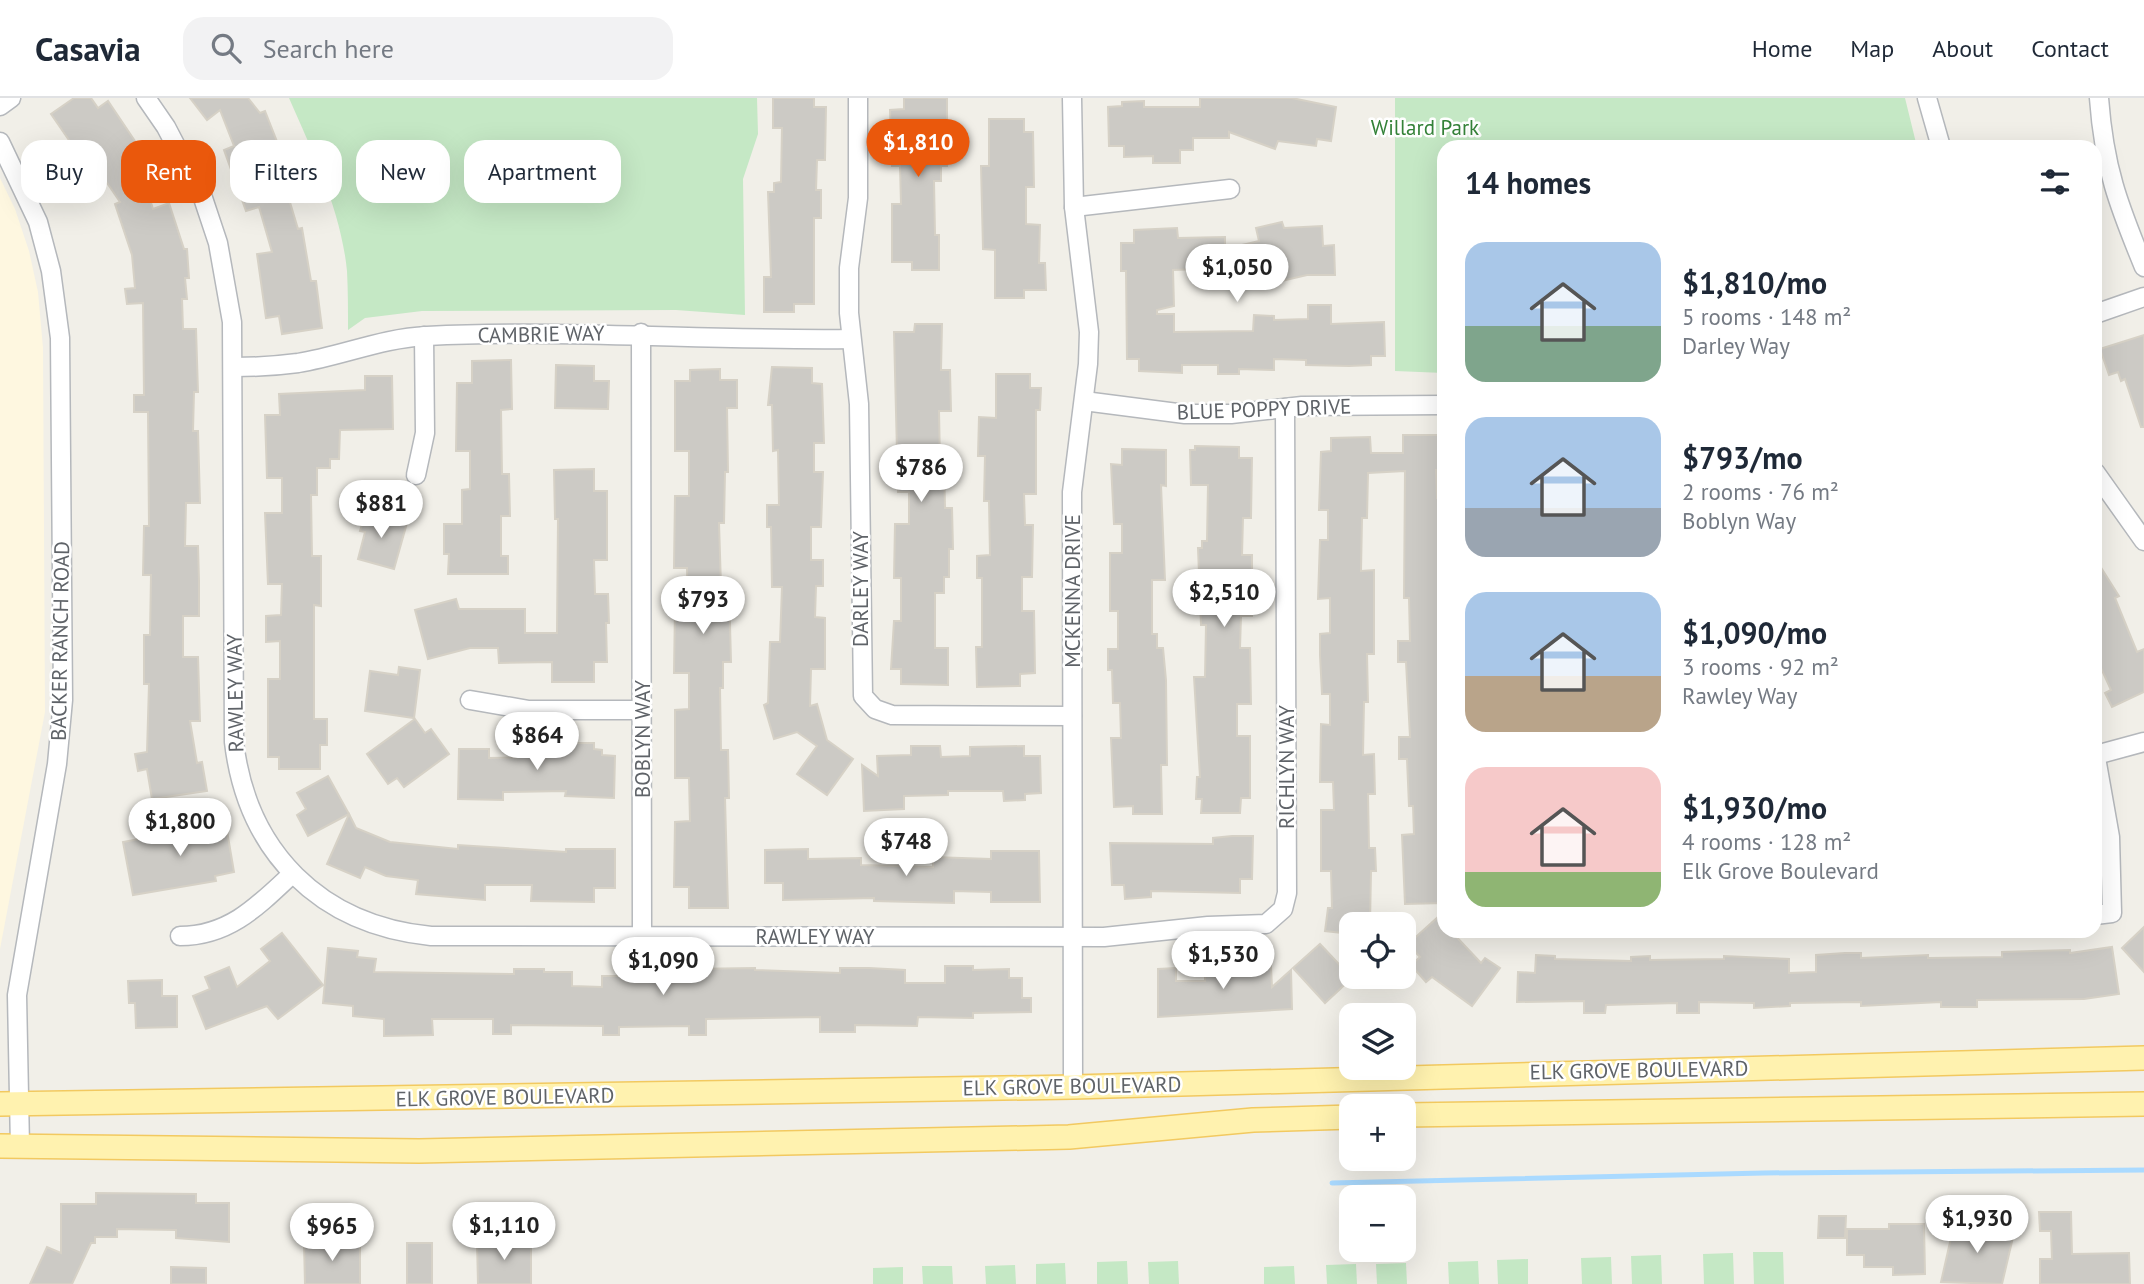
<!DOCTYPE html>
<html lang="en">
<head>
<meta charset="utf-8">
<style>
	body { margin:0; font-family:"PT Sans",sans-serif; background:#f2f2f3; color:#1f2937; height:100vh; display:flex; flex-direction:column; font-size:26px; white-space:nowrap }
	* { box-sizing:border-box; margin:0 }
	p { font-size:23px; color:#747a83 }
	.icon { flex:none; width:38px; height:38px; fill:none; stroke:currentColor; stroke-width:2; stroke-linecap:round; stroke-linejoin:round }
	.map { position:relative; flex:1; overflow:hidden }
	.details { position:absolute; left:1437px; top:42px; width:665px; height:798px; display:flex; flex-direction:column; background:#fff; border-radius:21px; box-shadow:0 7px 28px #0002 }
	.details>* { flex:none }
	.hud { position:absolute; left:21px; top:42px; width:665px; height:63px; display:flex; gap:14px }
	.fabs { position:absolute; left:1339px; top:814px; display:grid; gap:14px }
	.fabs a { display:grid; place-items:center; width:77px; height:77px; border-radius:14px; background:#fff; box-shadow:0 7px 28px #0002; font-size:35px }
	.price { position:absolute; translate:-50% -60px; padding:0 16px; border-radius:24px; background:#fff; color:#222; font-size:23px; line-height:46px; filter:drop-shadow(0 2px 4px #0008) }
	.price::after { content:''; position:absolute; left:50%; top:42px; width:21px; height:16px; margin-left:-10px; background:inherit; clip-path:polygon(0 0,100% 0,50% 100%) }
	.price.on { background:#ea580c; color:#fff }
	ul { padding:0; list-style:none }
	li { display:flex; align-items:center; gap:21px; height:175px; padding:0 28px }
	li span { display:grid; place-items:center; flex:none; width:196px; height:140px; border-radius:21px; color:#555 }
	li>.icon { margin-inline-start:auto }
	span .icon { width:84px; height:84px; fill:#fffc; stroke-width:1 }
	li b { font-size:30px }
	h2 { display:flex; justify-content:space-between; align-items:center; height:84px; padding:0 28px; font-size:30px }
	.pill { padding:0 24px; border-radius:21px; background:#fff; box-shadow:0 7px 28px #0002; font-size:24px; line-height:63px }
	.pill.on { background:#ea580c; color:#fff }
	header { display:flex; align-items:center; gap:42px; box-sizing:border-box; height:98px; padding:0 35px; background:#fff; border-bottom:2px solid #e0e1e3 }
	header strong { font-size:33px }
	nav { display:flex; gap:38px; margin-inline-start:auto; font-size:24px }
	.search { width:490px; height:63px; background:#f2f2f3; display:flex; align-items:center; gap:18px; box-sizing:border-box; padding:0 24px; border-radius:21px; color:#747a83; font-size:26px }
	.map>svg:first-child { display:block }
	.commercial { fill:#fef7e0 }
	.green { fill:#c5e8c5 }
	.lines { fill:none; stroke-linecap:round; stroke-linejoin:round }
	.stream { stroke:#aadaff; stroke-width:5 }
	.building { fill:#cccac5; stroke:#d6d1c6; stroke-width:2 }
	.minor-casing { stroke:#b5b8bc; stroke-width:21 }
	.major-casing { stroke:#f2c960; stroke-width:26 }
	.minor { stroke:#fff; stroke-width:18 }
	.major { stroke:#fff2af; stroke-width:23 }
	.labels { text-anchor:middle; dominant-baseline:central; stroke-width:5; stroke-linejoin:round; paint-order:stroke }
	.park-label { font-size:21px; fill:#348238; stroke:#fff }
	.street-label { font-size:21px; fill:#5f6368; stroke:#fff }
</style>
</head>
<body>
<header>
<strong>Casavia</strong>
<div class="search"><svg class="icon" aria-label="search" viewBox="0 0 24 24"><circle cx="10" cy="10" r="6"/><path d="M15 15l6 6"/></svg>Search here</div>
<nav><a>Home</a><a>Map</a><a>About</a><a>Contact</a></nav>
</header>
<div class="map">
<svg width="2144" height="1186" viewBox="0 0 2144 1186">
	<rect width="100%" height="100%" fill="#f1efe8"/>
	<path class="commercial" d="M0,80L15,111L29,153L38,194L43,250L45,614L0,851Z"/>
	<g class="green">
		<path d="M289,0H757L758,36L743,81L745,217L676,212L422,213L365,220L348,232C348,212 348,192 347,173C341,112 313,55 289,0Z"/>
		<path d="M1395,0H1905L1917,49H1444V275L1395,273Z"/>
		<path d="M1753,1154H1783L1784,1186H1754Z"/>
		<path d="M1733,1155L1734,1186H1704L1703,1156Z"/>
		<path d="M1661,1157L1662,1186H1632L1631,1158Z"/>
		<path d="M1611,1159L1612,1186H1582L1581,1160Z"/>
		<path d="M1528,1161V1186H1498L1497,1162Z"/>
		<path d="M1127,1163L1128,1186H1097V1164Z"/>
		<path d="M1178,1163L1179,1186H1149L1148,1164Z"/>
		<path d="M1478,1163L1479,1186H1449L1448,1164Z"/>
		<path d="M1065,1165L1066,1186H1036V1166Z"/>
		<path d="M1406,1165L1407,1186H1377L1376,1166Z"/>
		<path d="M1356,1166L1357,1186H1327L1326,1167Z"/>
		<path d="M1015,1167L1016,1186H986L985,1168Z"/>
		<path d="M922,1168H952L953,1186H923Z"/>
		<path d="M1294,1168L1295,1186H1264V1169Z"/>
		<path d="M903,1169V1186H873V1170Z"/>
	</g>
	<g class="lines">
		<path class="stream" d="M1332,1085L1764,1075L2144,1072"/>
	</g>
	<g class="building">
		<path d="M74,0H91L98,10L108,3L147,61L136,69L143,79L153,111L169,105L184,151H187L189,180H185L187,201H182L183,231H196L198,294H194L193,333H198L200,405H186L185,448H198L199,483V518H183V559H198L200,623H190L197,665L202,664L207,693L152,701L147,671L138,673L135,656L147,654L149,586H144V537H150L151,477H143L144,428H149L148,314H134V297H144L143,205L127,206L125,191L135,190L132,157L115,106L120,104L86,54L80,58L51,16Z"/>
		<path d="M190,0H248L260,15L265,13L283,59L277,61L298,131L302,130L311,183H316L322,230L282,236L279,218L266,220L257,156L272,154L259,109L246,113L224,52L234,48L220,12L207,22Z"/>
		<path d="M773,0H814V9H826L825,62H817L816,92H821V120H814V206H794V214H764V179H771L768,94H774V85L781,84L782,30H773Z"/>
		<path d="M904,0H947V68H941V83H934L935,137H939V172H912V164H892V106H901L900,68H892L890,12L904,11Z"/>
		<path d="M1200,0H1292L1336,9L1331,43L1317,41L1316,48L1278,43L1275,51L1229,34V40H1193V52H1180V65H1153V58L1124,59V48H1109L1108,9L1122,8V4L1144,3V9H1200Z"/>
		<path d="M989,21H1024V34H1033L1034,89H1026V126L1040,127L1039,165H1045L1046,192H1024V200H995V152L983,151L981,68H989Z"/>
		<path d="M1282,124L1284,130L1322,128L1323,148L1334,147L1335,177H1307L1256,189L1255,182H1202V171L1173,172L1174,208L1157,212V216H1174V234L1253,233L1254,217L1274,218V222L1308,221V207H1331V226L1384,224L1385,258H1371V267L1349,268L1306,267V262L1274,261V272L1239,271V276H1218V267H1182V275L1139,273V261H1127L1126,173H1121V145H1134V132L1177,130L1178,140L1225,139V151L1259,143L1256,130Z"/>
		<path d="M915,226H942L941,272H950L951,313H939L940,365H944L945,410H952L953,451H949V479H944V495H935V550H948V587L901,586V571H891L894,523H901V480H894L895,426H909V394H898L894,234H914Z"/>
		<path d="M2144,237V329H2141L2125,281L2121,283L2118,274L2109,277L2100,251Z"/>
		<path d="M511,262L512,311L501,312L502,376H509L510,418H501V458H508V476H448L449,456H444V426H462V392L470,391V353H456L457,285H472V263Z"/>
		<path d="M556,267L594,268V283H609L608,311L555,310Z"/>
		<path d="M772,269L812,270V285L822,286L824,345H814V374H823L821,429H811V462H823V488H816L815,519L825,520V571H811L810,608L817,606L827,642L853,661L827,697L797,676L817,648L797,634L774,641L764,607L768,605L770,544H780L782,489H772L771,429H767V407H779L778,352L773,353L772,307H768Z"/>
		<path d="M720,271V282H737V310H727L728,374H725L724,425H719L721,488H729L731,564H723V590H720L721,652H728L729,700H725L728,810H689V789H674L675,724L690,723L689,680H675V612L689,611V575H674L675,508H688L687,470H674L675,398H689V353H675V283H690V272Z"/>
		<path d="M996,276H1030V290H1041L1040,312H1036V396H1024L1025,427H1033L1032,479H1022V513H1034L1035,575L1020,576V588L977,589L976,549H982V480H977V458L990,457L989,403H984L985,358H978L979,319L996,320Z"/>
		<path d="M365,278H392L393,331L340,332L339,361H330V370H317V397H311L312,458H321V508L314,507V621H327V647H320V671H279V659H268V581H280V543L266,544V518L281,517L282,486H268L265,415H282V380H267L265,317H280L279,296L365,292Z"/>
		<path d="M1403,337H1444V372H1436L1437,400H1444V805L1405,806L1402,737L1414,736L1413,708H1409L1407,661H1399V639H1410L1406,564H1398V543H1410L1409,500H1404L1405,373L1368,375L1367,420H1362L1361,473L1374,472V556H1367L1368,604H1364L1363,657L1374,656L1375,696H1368L1369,750H1375L1376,773H1371L1370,826H1351V836L1325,833L1328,810H1332L1331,773H1321V712H1334L1333,684H1320L1321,626L1330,627V596H1322L1320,557V536L1330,535V500L1318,501L1320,442H1328V412H1319L1321,354L1331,353V340L1370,339L1371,355H1403Z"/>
		<path d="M1195,348L1239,349V360H1252L1251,420H1243L1242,457H1252V518H1241L1240,550H1250L1251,606H1237V638H1250V700H1241L1240,715H1201L1202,701H1196L1197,679H1200L1194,579H1205L1206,527H1201L1198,450H1202V443H1207L1208,387H1191L1190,352H1195Z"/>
		<path d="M1122,351L1166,352V388L1161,387L1165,482H1152V536H1157V550H1163L1166,582L1167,667H1161L1162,716H1133V708L1114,709L1111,640H1121L1120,605H1113L1112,572H1108V551H1118V513H1110V455H1122V426H1114L1111,366L1122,367Z"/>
		<path d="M594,371V393H607V462H594L595,496H608L609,525H606L607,564H594V584H552V564L499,565L498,550H470L428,561L415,512L456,501L459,511H525V535H557L558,421H555L554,372Z"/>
		<path d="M366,413L407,425L394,471L358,461L365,434L360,433Z"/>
		<path d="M2095,460L2119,498L2115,500L2137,554L2144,551V594L2112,609L2105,595L2111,592L2095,557Z"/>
		<path d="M399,569L420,572L414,620L365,613L370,573L398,577Z"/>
		<path d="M415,621L425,635L431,631L449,656L404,689L397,680L388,686L367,656Z"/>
		<path d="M567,645H594V651L602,652V657L615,658L614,700L565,698L566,693L503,694V702L458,701L459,651H489V660L524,659V647Z"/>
		<path d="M911,648H940L941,659L970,658V649L1024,648V658H1040L1041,695L1025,696V702L1004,703L1003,693H948V697L904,698V711L864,713L862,667L878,678L877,658L911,657Z"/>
		<path d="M328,678L349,716L308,738L297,717L306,711L297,695Z"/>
		<path d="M224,715L234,774L215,778L216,783L133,797L123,744L207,728L205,718Z"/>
		<path d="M349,716L356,730L390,744L458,751V747L566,754V751H615V790H594V804L531,803L532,787H485V802L416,796L418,782L386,778L365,769L360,780L327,766Z"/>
		<path d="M1232,738H1253L1252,781H1240V795L1151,793V799L1125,801L1124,787H1112L1110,745L1213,746V740Z"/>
		<path d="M808,751V761L861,760V767L933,769V759L991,761V753H1039L1040,804H991V794L954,793V805L874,803V800L783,802V785H765V752Z"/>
		<path d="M1438,819L1444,825V833H1451L1481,865L1485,860L1500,870L1472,908L1432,879L1426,884L1411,867L1420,859L1408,846Z"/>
		<path d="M2144,829V874L2122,850Z"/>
		<path d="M282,835L323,887L278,921L267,908L206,931L193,898L210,891L205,879L229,869L237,889L270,863L261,851Z"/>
		<path d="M1320,846L1352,880L1325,905L1293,870Z"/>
		<path d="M2112,849L2119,896L2084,901L1977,902V909H1941V904L1861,908V904L1790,905V908L1754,910V905L1699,904V915H1677V905L1606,907L1605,915H1584V903L1517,904L1518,874L1535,875L1536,857L1555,858V861L1631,863V859L1650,858V862L1724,861V858L1789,861V875L1816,874V857L1845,855H1861V860L1928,857V860L2002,859V854L2070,852V855Z"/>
		<path d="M328,850L358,853L357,859L376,861L374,874L514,876V871H544V874H572V888L602,889V878H623L622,872L755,870V872L840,875V870H869L905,872V885H945V868H973V872L1009,871V880H1022V900H1031V914L973,915V920L918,919L917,928L855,927V934H820V919L706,921V937H689V928L619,929V937H603V928L511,927V936H493V921H432L433,937L384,938V921L353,918V908L323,905Z"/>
		<path d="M1245,863V869L1271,868L1272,889L1291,872L1292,911L1158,919V871L1176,870V883H1205V864Z"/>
		<path d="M162,882V898H177V929L136,930L135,905H129L128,883Z"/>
		<path d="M96,1095L196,1096V1105H229V1144L176,1140V1132L117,1131V1139H95V1145H91L72,1186H30L47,1149L61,1155V1106H96Z"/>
		<path d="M2039,1114H2071L2072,1156L2129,1155L2130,1186H2040V1161H2052L2051,1133H2040Z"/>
		<path d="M1819,1118H1846L1845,1140H1818Z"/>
		<path d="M1955,1122L2014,1135L2002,1186L1941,1184Z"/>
		<path d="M1889,1126H1924L1925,1176L1893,1177V1169H1864V1157H1847V1131H1889Z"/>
		<path d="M477,1143H531V1186H478Z"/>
		<path d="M360,1144V1186H305L304,1145Z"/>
		<rect x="407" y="1145" width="25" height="41"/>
		<path d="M171,1169L206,1170V1186H171Z"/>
	</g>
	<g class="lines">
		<defs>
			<g id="minor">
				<path d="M146,0L166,29L203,100L218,145L232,224L234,644C247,754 320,827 431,838L1104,839L1208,828L1266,826L1283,811L1287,795L1285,310"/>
				<path d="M858,0V100L849,170V215L859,306L863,598L875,611L892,617L1072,618"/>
				<path d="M1072,0L1074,109L1089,234L1088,266L1072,394L1073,989"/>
				<path d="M1927,0L1941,49"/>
				<path d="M2099,0C2104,69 2118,106 2144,169"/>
				<path d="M0,8L11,0"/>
				<path d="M0,44L38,124L51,173L60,240L63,602L57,666L17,897L20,1049"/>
				<path d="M1074,109L1230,91"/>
				<path d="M2095,216L2144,199"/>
				<path d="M641,235L642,837"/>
				<path d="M234,269C256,269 276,268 298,265C342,258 382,240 427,238C570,231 709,243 851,241"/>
				<path d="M1084,303L1185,316H1231L1302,308L1444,307"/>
				<path d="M2095,374L2144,443"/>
				<path d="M416,377L425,335L424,238"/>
				<path d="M470,602L529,612H642"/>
				<path d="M2095,654L2110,739L2112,815L2095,817"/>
				<path d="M2096,657L2144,644"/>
				<path d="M180,838C229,838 258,808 292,776"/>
			</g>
			<g id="major">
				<path d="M0,1006L1073,989L2144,960"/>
				<path d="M1404,1017L2144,1006"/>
				<path d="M0,1048L419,1053L1069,1039L1253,1022L1351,1019"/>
			</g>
		</defs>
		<use href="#minor" class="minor-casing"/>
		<use href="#major" class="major-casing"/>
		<use href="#minor" class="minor"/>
		<use href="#major" class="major"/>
	</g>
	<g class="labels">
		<g class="park-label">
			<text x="1425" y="29">Willard Park</text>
		</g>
		<g class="street-label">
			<text transform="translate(541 236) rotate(-1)">CAMBRIE WAY</text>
			<text transform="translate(1264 311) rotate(-2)">BLUE POPPY DRIVE</text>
			<text transform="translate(860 491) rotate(-90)">DARLEY WAY</text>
			<text transform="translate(1072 493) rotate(-90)">MCKENNA DRIVE</text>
			<text transform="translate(60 543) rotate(-89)">BACKER RANCH ROAD</text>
			<text transform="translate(235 595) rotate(-91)">RAWLEY WAY</text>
			<text transform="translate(642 641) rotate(-90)">BOBLYN WAY</text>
			<text transform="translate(1286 669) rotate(-90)">RICHLYN WAY</text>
			<text x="815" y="838">RAWLEY WAY</text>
			<text transform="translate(1639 972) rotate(-1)">ELK GROVE BOULEVARD</text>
			<text transform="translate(1072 988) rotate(-1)">ELK GROVE BOULEVARD</text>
			<text transform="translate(505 999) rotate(-1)">ELK GROVE BOULEVARD</text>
		</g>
	</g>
</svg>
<div class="fabs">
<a><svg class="icon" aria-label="locate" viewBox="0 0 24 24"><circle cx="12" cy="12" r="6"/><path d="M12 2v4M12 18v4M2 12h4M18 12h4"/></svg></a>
<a><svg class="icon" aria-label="layers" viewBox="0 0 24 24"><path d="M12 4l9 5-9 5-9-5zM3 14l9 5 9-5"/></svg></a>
<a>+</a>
<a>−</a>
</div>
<b class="price on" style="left:918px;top:81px">$1,810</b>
<b class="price" style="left:1237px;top:206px">$1,050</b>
<b class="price" style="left:921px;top:406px">$786</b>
<b class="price" style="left:381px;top:442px">$881</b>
<b class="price" style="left:1224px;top:531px">$2,510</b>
<b class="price" style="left:703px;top:538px">$793</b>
<b class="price" style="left:537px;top:674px">$864</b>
<b class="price" style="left:180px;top:760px">$1,800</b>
<b class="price" style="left:906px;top:780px">$748</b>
<b class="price" style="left:1223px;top:893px">$1,530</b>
<b class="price" style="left:663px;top:899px">$1,090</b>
<b class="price" style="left:1977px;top:1157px">$1,930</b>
<b class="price" style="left:504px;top:1164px">$1,110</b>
<b class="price" style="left:332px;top:1165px">$965</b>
<div class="hud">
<a class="pill">Buy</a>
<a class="pill on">Rent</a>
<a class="pill">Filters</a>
<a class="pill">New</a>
<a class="pill">Apartment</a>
</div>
<section class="details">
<h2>14 homes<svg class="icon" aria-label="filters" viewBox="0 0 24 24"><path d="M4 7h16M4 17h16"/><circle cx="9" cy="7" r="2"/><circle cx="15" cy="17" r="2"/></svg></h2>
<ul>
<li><span style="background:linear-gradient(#a9c7e8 60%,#7fa58c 0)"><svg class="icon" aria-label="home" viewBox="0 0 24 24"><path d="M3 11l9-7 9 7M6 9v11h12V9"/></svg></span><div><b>$1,810/mo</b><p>5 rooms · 148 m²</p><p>Darley Way</p></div></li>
<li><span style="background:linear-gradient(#a9c7e8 65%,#9aa5b1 0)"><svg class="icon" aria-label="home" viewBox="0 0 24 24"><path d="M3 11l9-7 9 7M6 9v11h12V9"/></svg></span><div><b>$793/mo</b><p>2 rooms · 76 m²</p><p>Boblyn Way</p></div></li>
<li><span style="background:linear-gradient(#a9c7e8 60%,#b9a48a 0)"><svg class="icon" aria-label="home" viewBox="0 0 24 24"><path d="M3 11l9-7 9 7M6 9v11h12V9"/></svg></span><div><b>$1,090/mo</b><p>3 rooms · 92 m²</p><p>Rawley Way</p></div></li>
<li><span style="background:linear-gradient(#f6c9c9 75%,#8fb573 0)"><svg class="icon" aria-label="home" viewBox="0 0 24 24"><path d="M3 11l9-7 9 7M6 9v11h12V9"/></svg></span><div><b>$1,930/mo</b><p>4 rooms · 128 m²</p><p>Elk Grove Boulevard</p></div></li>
</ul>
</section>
</div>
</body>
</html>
